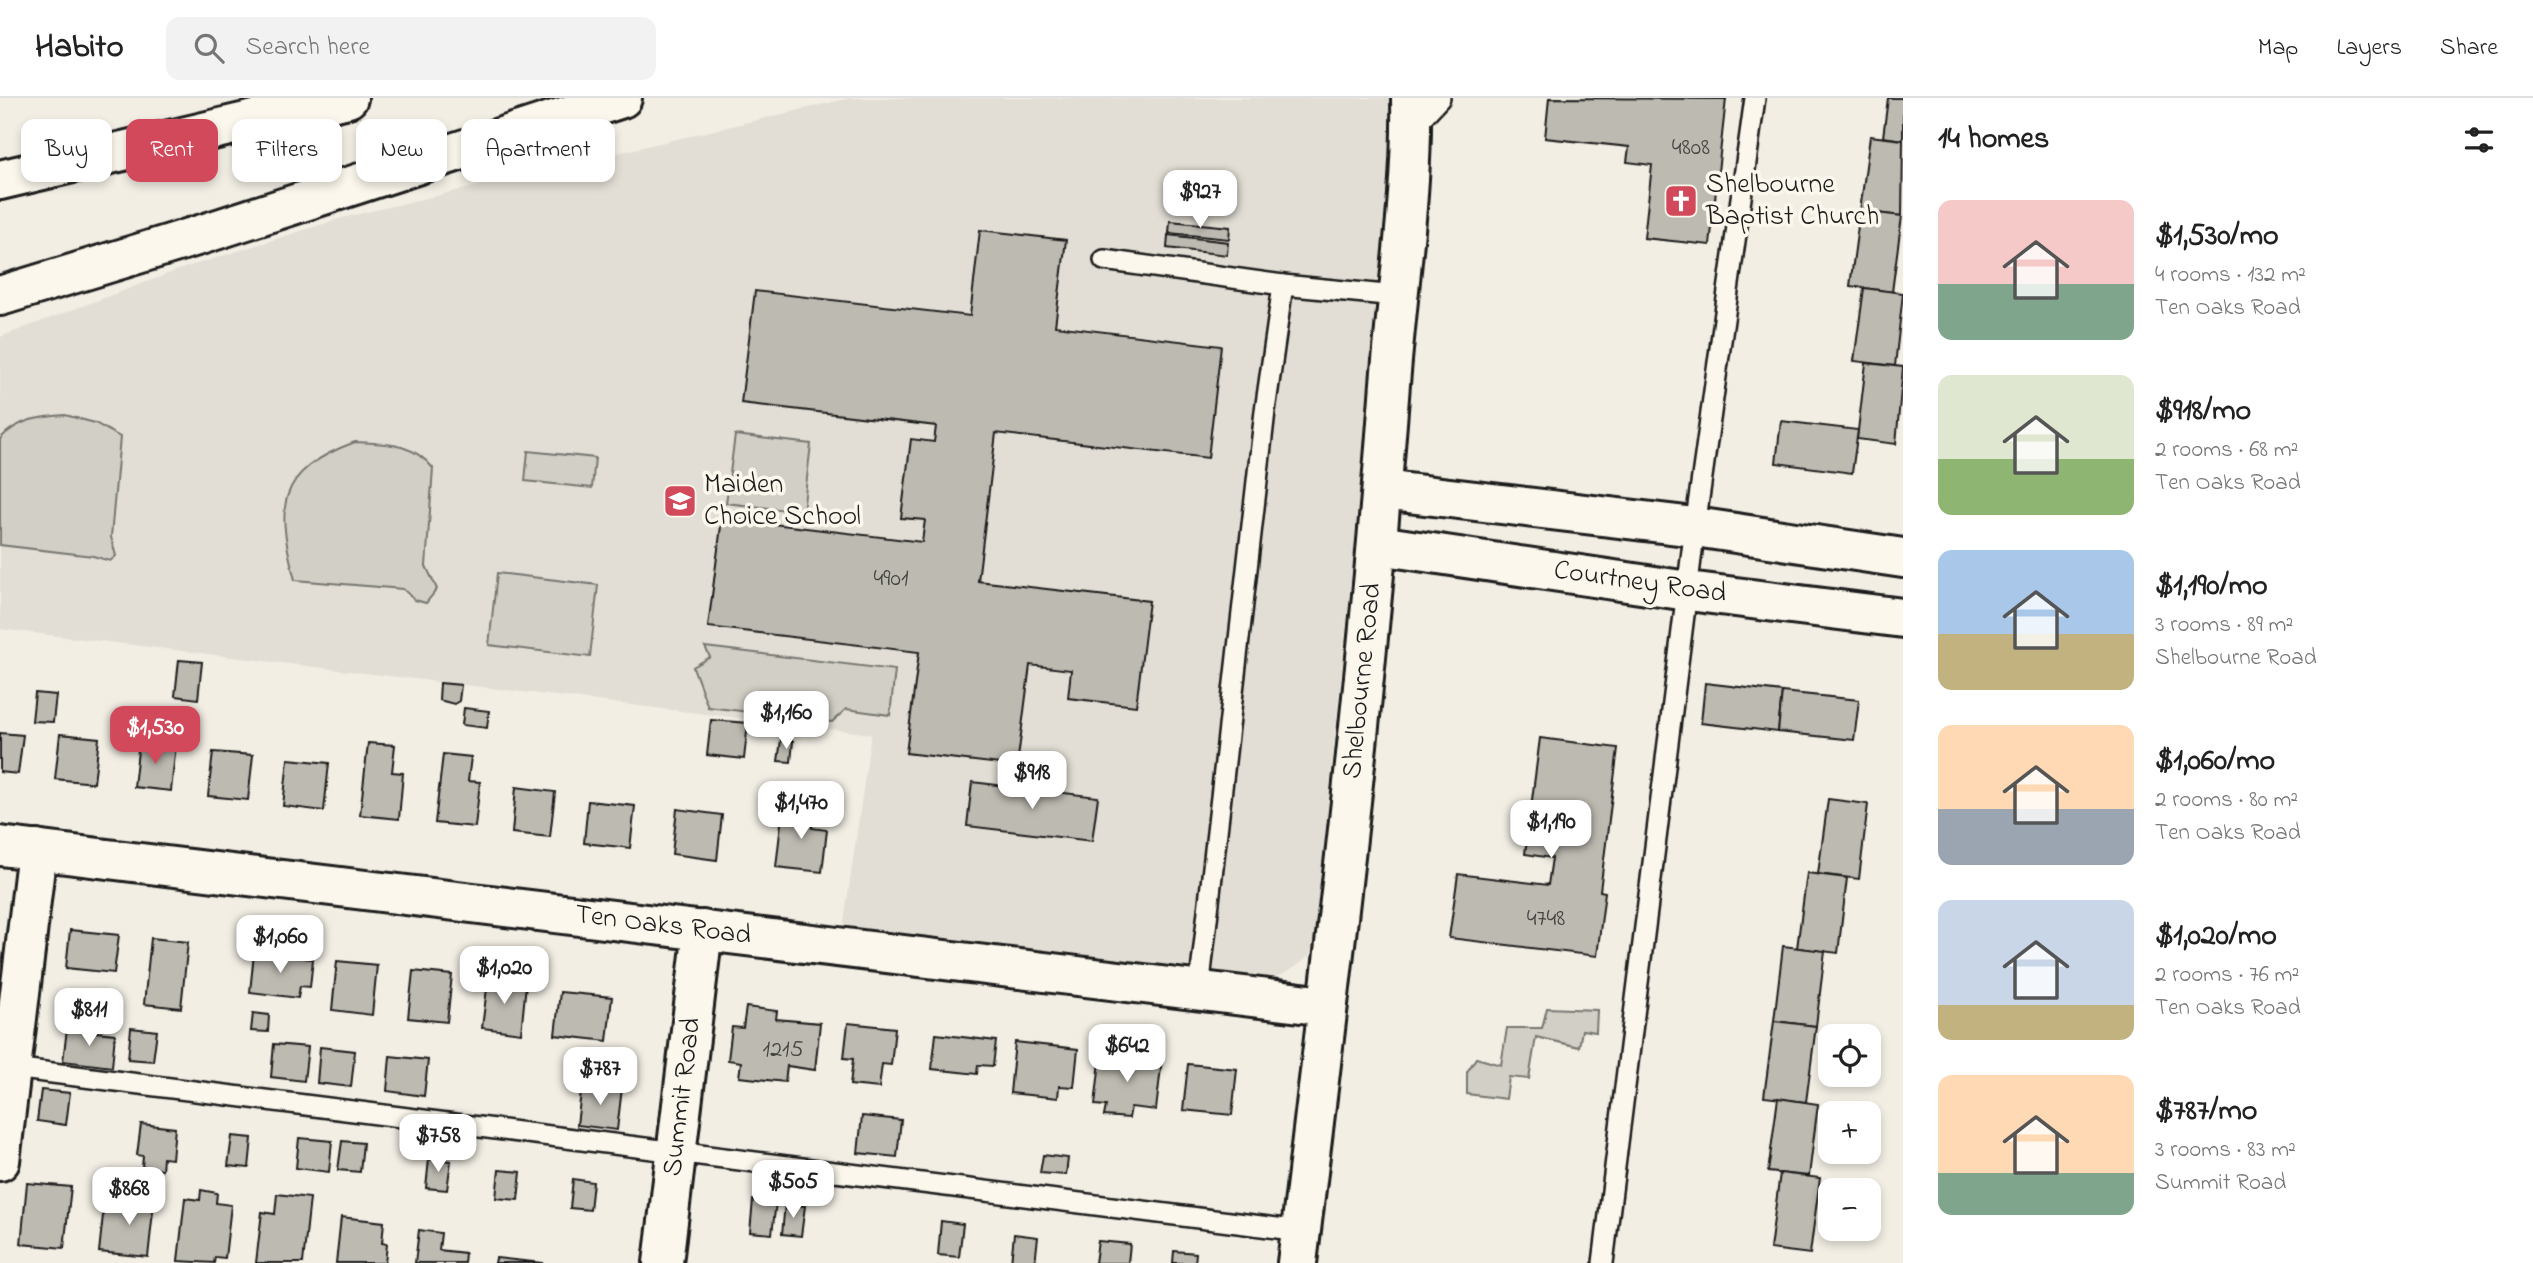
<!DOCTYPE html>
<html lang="en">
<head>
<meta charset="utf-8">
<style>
	body { margin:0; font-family:"Indie Flower",sans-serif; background:#f2f2f2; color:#222; height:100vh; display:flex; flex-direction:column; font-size:26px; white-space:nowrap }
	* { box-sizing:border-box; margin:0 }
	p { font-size:23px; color:#767676 }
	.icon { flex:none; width:38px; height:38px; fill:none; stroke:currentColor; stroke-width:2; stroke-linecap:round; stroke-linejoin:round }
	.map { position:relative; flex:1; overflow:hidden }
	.side { display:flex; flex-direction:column; background:#fff; width:630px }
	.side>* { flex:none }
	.hud { position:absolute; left:21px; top:21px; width:665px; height:63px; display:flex; gap:14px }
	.fabs { position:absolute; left:1818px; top:926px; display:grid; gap:14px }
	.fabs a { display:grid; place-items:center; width:63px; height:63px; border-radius:14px; background:#fff; box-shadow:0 4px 10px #0003; font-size:35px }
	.price { position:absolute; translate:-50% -60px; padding:0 16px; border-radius:14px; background:#fff; color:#222; font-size:23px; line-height:46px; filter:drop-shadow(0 2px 4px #0008) }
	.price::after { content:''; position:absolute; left:50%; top:42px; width:21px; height:16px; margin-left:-10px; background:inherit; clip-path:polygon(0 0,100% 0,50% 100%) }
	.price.selected { background:#d1495b; color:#fff }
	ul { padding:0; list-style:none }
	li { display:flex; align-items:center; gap:21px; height:175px; padding:0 35px }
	li span { display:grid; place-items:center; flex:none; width:196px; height:140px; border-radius:14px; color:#555 }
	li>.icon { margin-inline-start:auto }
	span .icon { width:84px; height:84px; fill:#fffc; stroke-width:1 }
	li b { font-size:30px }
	h2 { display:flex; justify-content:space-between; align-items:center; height:84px; padding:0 35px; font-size:30px }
	.tag { padding:0 24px; border-radius:14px; background:#fff; box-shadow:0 4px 10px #0003; font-size:24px; line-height:63px }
	.tag.selected { background:#d1495b; color:#fff }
	header { display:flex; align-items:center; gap:42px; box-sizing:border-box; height:98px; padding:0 35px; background:#fff; border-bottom:2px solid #e0e0e0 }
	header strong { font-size:33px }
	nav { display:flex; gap:38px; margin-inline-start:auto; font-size:24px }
	.search { width:490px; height:63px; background:#f2f2f2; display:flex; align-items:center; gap:18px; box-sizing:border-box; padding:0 24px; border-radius:14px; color:#767676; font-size:26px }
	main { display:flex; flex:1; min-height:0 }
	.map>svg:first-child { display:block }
	.built { fill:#e2ded5 }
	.green { fill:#d2cfc6; stroke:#777671; stroke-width:2 }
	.building { fill:#bdbab1; stroke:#1c1c1c; stroke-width:2 }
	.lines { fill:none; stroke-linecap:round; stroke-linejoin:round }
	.service-casing { stroke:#1c1c1c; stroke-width:24 }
	.minor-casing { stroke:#1c1c1c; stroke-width:44 }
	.motorway-casing { stroke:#1c1c1c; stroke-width:44 }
	.service { stroke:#fbf7ec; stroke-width:19 }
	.minor { stroke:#fbf7ec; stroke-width:38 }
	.motorway { stroke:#fbf7ec; stroke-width:38 }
	.labels { text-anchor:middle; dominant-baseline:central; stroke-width:7; stroke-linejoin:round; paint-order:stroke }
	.number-label { font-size:24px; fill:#444441 }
	.poi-label { font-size:28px; fill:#1c1c1c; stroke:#fbf7ec; text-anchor:start }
	.street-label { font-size:28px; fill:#1c1c1c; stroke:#fbf7ec }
</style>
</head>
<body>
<header>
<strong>Habito</strong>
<div class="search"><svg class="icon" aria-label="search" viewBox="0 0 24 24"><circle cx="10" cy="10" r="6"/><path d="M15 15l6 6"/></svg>Search here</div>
<nav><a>Map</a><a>Layers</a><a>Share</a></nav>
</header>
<main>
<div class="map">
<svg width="1903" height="1165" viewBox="0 0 1903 1165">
	<rect width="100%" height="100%" fill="#f2eee4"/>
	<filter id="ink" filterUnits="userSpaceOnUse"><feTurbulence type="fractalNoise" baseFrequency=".0143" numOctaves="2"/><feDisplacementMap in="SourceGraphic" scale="14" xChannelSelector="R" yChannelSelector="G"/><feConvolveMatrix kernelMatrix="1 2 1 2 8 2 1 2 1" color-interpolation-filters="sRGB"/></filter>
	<g filter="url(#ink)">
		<path class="built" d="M850,0H1391L1387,105L1372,274L1314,846L1309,858L1297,868L1282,877L1262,881L843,831L871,636L0,531V239L181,171L342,120Z"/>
		<g class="green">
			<path d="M65,317L95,325L120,339L111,439L116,458L110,463L93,458L0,447V341C18,321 39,319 65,317Z"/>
			<path d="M735,337L811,346L803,414L726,405Z"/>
			<path d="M355,344C386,346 412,344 433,370L426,468L437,491L426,505L415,502L403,491L295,482C276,408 275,374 355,344Z"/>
			<path d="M528,353L595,360L592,390L525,383Z"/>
			<path d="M497,475L598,487L590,559L489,547Z"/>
			<path d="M705,549L895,572L890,617L846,611L832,624L708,609L693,569L710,559Z"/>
			<path d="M1547,910L1597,912L1596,934L1582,932L1579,949L1536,939L1529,981L1509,979L1506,1001L1467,996V974L1476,960L1501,967L1507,930H1542Z"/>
		</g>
		<g class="building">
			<path d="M1549,0L1726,1L1710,147L1644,140L1652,67L1627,64L1629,49L1545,40Z"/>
			<path d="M1888,0H1903V42L1883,39Z"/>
			<path d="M1870,38L1903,42L1902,118L1860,113Z"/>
			<path d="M1860,113L1902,118L1892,194L1850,188Z"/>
			<path d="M1170,123L1230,129L1229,141L1169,135Z"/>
			<path d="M980,132L1066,142L1055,228L1221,248L1208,360L996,335L978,483L1149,503L1136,608L1068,600L1071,572L1030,567L1017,668L906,655L919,554L708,529L722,420L922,444L925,422L901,420L911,341L934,344L936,328L741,305L755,193L970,218Z"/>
			<path d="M1168,137L1228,144L1227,157L1167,150Z"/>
			<path d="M1864,190L1903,195L1895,268L1854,263Z"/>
			<path d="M1866,265L1903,269L1896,346L1857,341Z"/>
			<path d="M1781,323L1858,332L1852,375L1776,365Z"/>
			<path d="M179,562L202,564L198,601L175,598Z"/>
			<path d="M440,585L461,587L459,603L454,606L439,602Z"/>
			<path d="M1705,585L1782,594L1778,634L1701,625Z"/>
			<path d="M1782,594L1859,602L1854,642L1778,634Z"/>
			<path d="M35,595L56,597L53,624L32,623Z"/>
			<path d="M464,610L489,613L487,630L462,627Z"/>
			<path d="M711,622L748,625L744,661L707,657Z"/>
			<path d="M0,635L23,637L18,676L0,674Z"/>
			<path d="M60,636L99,640L94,685L55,681Z"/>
			<path d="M1540,640L1618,650L1600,793L1605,794L1597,858L1449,840L1458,776L1548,787L1552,760L1525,756Z"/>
			<path d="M781,642L793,643L791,664L778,663Z"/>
			<path d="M139,643L176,647L171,693L134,689Z"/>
			<path d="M368,645L395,647L392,674L403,675L399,721L360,717Z"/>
			<path d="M213,654L253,657L248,702L208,698Z"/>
			<path d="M443,656L471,659L468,683L480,684L475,729L435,725Z"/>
			<path d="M288,661L329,665L324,713L283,708Z"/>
			<path d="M972,684L1098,699L1092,743L967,728Z"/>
			<path d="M516,689L555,694L550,739L512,735Z"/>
			<path d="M1828,701L1868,706L1859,781L1818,776Z"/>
			<path d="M588,703L635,708L630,750L584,745Z"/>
			<path d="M783,708L814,711L812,730L827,732L822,774L776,769Z"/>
			<path d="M677,711L722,717L717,762L672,756Z"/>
			<path d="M1807,775L1847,780L1838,855L1797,850Z"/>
			<path d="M70,832L119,837L114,875L66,870Z"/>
			<path d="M151,840L188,844L181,910L144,906Z"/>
			<path d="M1783,848L1825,853L1816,928L1774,923Z"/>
			<path d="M254,855L313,861L310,889L300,888L298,900L250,894Z"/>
			<path d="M337,863L377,867L372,917L332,912Z"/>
			<path d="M413,873L452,877L447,924L408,920Z"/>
			<path d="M488,882L526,886L521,935L482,930Z"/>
			<path d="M560,894L612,899L607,943L555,937Z"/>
			<path d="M746,909L777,913L776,921L820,925L815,972L787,968L785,984L739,979L741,964L728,962L732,929L743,930Z"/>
			<path d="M253,915L269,917L268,934L251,933Z"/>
			<path d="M1774,923L1816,928L1806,1004L1764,999Z"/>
			<path d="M848,925L895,930L891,967L882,966L879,990L850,987L853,961L844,960Z"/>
			<path d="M131,930L157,933L153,963L128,961Z"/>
			<path d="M67,931L115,936L112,969L63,963Z"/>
			<path d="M936,936L996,943L993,968L978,967L977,976L932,971Z"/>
			<path d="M1015,944L1078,951L1074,989L1059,988L1058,1000L1010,995Z"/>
			<path d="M274,946L308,949L304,983L271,979Z"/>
			<path d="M320,949L355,953L351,989L317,985Z"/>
			<path d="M1101,954L1162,961L1156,1012L1131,1009L1129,1020L1104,1018L1106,1008L1095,1007Z"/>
			<path d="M390,958L428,962L424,998L387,993Z"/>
			<path d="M1188,966L1237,971L1232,1017L1183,1012Z"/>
			<path d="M582,986L622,990L617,1032L577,1027Z"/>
			<path d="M41,992L70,995L66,1027L37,1023Z"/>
			<path d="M1778,1000L1818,1006L1809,1078L1768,1074Z"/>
			<path d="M862,1018L901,1022L897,1059L858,1055Z"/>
			<path d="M141,1026L175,1030L172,1061L163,1060L162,1072L142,1069L143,1058L137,1057Z"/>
			<path d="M232,1038L252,1040L249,1070L228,1068Z"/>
			<path d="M299,1040L332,1043L329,1074L296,1070Z"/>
			<path d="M342,1043L363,1045L360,1074L338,1072Z"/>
			<path d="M1043,1057L1068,1060L1066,1077L1040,1075Z"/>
			<path d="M429,1061L451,1063L447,1092L426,1090Z"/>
			<path d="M499,1072L521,1074L518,1102L496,1100Z"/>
			<path d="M1780,1075L1820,1080L1810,1156L1770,1151Z"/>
			<path d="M573,1081L593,1084L590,1112L570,1110Z"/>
			<path d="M27,1085L71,1089L64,1150L21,1146Z"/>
			<path d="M201,1092L217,1095L216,1105L231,1107L225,1160L215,1159L214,1165L178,1163L185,1100L200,1102Z"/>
			<path d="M132,1093L155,1095L148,1159L99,1154L104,1108L130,1110Z"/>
			<path d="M277,1096L310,1100L303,1165H256L262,1114L275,1116Z"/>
			<path d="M753,1102L776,1104L772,1136L750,1134Z"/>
			<path d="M785,1106L805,1108L801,1138L782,1136Z"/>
			<path d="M341,1119L384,1124L382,1145L387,1146L385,1165H336Z"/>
			<path d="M941,1123L963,1126L959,1159L938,1157Z"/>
			<path d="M419,1132L441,1135L439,1152L465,1155L464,1165H415Z"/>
			<path d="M1014,1136L1038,1139L1035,1165H1011Z"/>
			<path d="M1098,1143L1130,1146L1128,1165H1095Z"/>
			<path d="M1174,1153L1196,1155L1195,1165H1173Z"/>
			<path d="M496,1160L543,1165H495Z"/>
		</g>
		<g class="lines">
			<defs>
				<g id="service">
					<path d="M1412,30L1440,0"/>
					<path d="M1104,162L1283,187L1396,198"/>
					<path d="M1199,892L1265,313L1283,187"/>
					<path d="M5,969L1301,1133"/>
					<path d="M1603,1165L1695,429L1755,0"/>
				</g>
				<g id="minor">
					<path d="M1382,392L1695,429L1903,460"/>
					<path d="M1378,447L1688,493L1903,520"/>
					<path d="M0,748L1326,908"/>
					<path d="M0,1063L37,752"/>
					<path d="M663,1165L703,832"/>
					<path d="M1297,1165C1332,877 1367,588 1389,299C1396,199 1413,100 1411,0"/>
				</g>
				<g id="motorway">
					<path d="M0,82L348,0"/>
					<path d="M0,198L203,136L622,0"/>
				</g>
			</defs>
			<use href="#service" class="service-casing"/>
			<use href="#minor" class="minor-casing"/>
			<use href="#motorway" class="motorway-casing"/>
			<use href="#service" class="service"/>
			<use href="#minor" class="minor"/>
			<use href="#motorway" class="motorway"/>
		</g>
	</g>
	<defs>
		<symbol id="church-square" viewBox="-11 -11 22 22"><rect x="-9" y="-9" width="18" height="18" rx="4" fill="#d1495b" stroke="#fbf7ec"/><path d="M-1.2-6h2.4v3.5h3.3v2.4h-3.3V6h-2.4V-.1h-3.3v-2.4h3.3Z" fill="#fff"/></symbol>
		<symbol id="school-square" viewBox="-11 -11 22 22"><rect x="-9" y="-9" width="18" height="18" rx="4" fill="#d1495b" stroke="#fbf7ec"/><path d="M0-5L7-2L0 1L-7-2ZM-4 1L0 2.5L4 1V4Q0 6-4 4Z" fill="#fff"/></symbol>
	</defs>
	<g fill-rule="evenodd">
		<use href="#church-square" x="1662" y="84" width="38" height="38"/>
		<use href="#school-square" x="661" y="384" width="38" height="38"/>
	</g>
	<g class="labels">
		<g class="number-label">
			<text x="1691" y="50">4808</text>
			<text x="891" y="481">4901</text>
			<text x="1546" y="821">4748</text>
			<text x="783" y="952">1215</text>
		</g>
		<g class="poi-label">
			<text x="1706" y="87">Shelbourne<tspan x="1706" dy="32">Baptist Church</tspan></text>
			<text x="704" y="387">Maiden<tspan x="704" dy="32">Choice School</tspan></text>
		</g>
		<g class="street-label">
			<text transform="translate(1640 485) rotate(8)">Courtney Road</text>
			<text transform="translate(1363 583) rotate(-84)">Shelbourne Road</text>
			<text transform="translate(663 828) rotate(7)">Ten Oaks Road</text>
			<text transform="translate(683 999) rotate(-83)">Summit Road</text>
		</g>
	</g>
</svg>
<div class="fabs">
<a><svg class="icon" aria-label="locate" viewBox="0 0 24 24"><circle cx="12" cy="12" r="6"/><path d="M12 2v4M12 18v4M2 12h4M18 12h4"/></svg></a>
<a>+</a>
<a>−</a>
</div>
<b class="price" style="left:1200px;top:132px">$927</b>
<b class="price" style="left:786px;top:653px">$1,160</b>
<b class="price selected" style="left:155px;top:668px">$1,530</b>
<b class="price" style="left:1032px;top:713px">$918</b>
<b class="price" style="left:801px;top:743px">$1,470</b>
<b class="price" style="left:1551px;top:762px">$1,190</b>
<b class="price" style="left:280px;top:877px">$1,060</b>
<b class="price" style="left:504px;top:908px">$1,020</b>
<b class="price" style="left:89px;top:950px">$811</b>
<b class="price" style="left:1127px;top:986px">$642</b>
<b class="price" style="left:600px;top:1009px">$787</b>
<b class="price" style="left:438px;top:1076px">$758</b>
<b class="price" style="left:793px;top:1122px">$505</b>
<b class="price" style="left:129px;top:1129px">$868</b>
<div class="hud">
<a class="tag">Buy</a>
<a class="tag selected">Rent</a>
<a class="tag">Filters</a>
<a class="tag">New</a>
<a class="tag">Apartment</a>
</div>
</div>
<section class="side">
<h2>14 homes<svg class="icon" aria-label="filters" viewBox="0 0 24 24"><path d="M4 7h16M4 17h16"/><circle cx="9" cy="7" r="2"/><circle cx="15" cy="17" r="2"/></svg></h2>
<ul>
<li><span style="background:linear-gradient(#f6c9c9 60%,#7fa58c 0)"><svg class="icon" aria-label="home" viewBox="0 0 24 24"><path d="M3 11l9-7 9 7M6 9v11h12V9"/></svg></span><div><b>$1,530/mo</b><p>4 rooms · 132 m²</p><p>Ten Oaks Road</p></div></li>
<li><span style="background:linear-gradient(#dfe7d0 60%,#8fb573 0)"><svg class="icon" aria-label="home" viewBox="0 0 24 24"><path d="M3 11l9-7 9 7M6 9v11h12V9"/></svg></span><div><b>$918/mo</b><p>2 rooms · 68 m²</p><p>Ten Oaks Road</p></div></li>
<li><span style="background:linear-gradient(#a9c7e8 60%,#c2b280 0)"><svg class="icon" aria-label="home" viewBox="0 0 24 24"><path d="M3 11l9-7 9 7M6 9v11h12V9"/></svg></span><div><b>$1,190/mo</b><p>3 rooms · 89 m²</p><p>Shelbourne Road</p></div></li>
<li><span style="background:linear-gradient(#ffd9b3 60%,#9aa5b1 0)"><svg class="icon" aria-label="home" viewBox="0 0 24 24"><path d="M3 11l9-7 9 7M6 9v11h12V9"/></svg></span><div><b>$1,060/mo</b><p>2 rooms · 80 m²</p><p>Ten Oaks Road</p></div></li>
<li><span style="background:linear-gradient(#c9d6e8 75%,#c2b280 0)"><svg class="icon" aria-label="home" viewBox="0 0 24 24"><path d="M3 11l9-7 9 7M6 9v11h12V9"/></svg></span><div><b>$1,020/mo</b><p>2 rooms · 76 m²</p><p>Ten Oaks Road</p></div></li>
<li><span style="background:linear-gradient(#ffd9b3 70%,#7fa58c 0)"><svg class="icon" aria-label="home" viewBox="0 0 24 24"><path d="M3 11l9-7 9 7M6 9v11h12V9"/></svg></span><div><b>$787/mo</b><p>3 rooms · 83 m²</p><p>Summit Road</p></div></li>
</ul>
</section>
</main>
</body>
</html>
